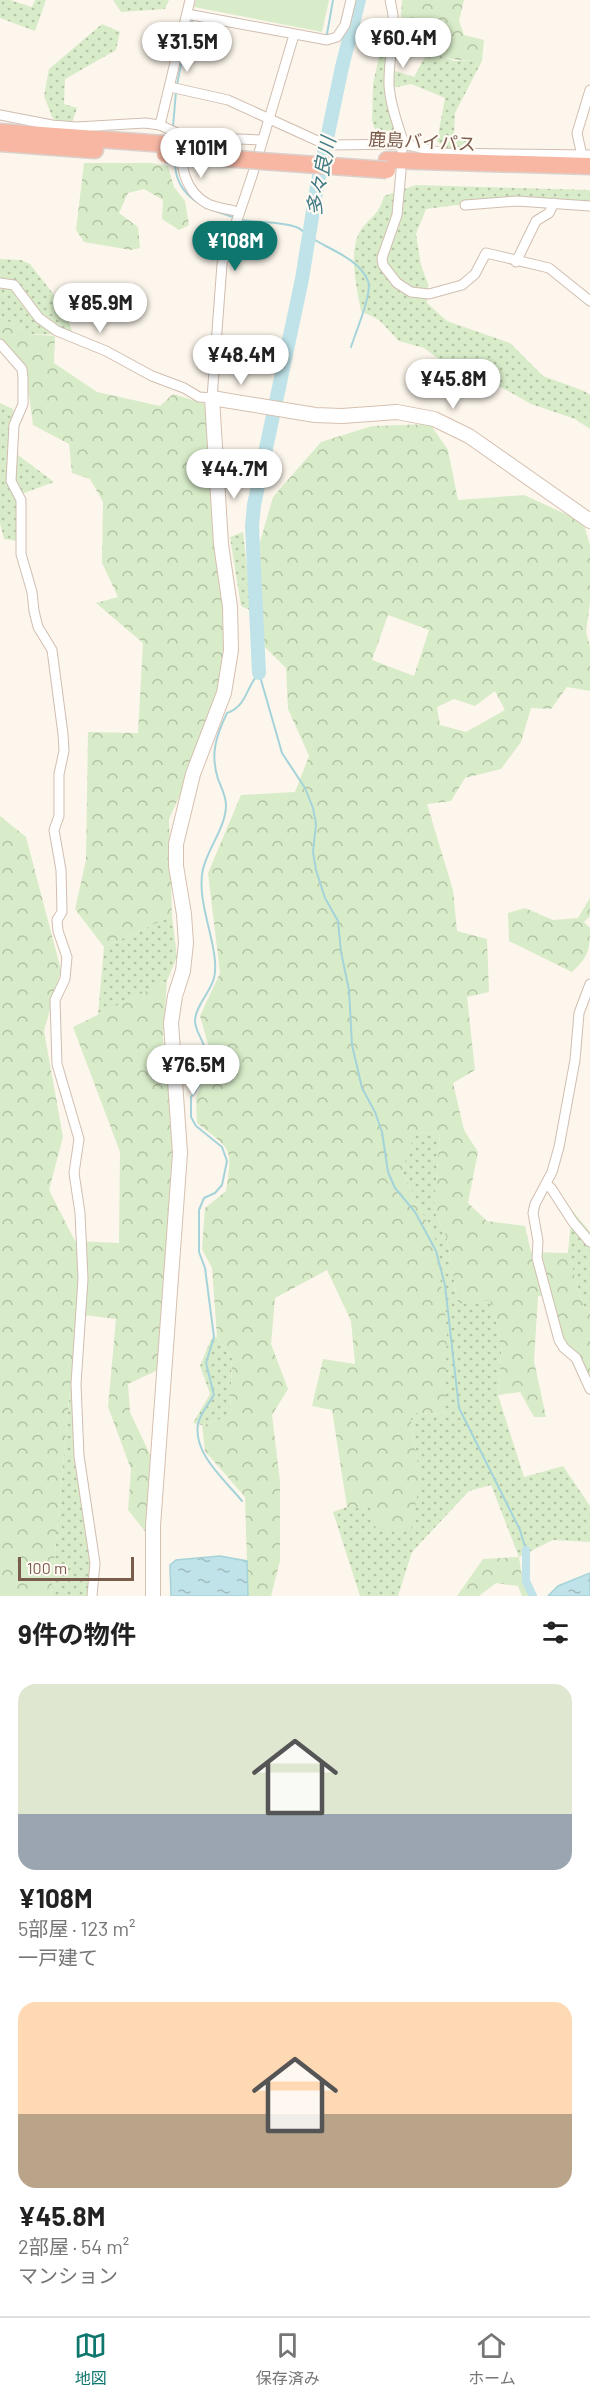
<!DOCTYPE html>
<html lang="ja">
<head>
<meta charset="utf-8">
<style>
	body { margin:0; font-family:Barlow,"Noto Sans JP",sans-serif; background:#f6f6f6; color:#222; height:100vh; display:flex; flex-direction:column; font-size:22px; white-space:nowrap }
	* { box-sizing:border-box; margin:0 }
	p { font-size:20px; color:#767676 }
	.icon { flex:none; width:33px; height:33px; fill:none; stroke:currentColor; stroke-width:2; stroke-linecap:round; stroke-linejoin:round }
	.map { position:relative; height:1596px; overflow:hidden }
	.sheet { display:flex; flex-direction:column; background:#fff; flex:1 }
	.sheet>* { flex:none }
	.scale { position:absolute; left:18px; bottom:15px; width:116px; box-sizing:border-box; padding-left:6px; border:3px solid #7a5c4d; border-top:0; font-size:16px; line-height:21px; white-space:nowrap; color:#7a5c4d; -webkit-text-stroke:4px #fffaf3; paint-order:stroke }
	.price { position:absolute; translate:-50% -51px; padding:0 14px; border-radius:21px; background:#fff; color:#222; font-size:20px; line-height:39px; filter:drop-shadow(0 2px 3px #0008) }
	.price::after { content:''; position:absolute; left:50%; top:36px; width:18px; height:14px; margin-left:-9px; background:inherit; clip-path:polygon(0 0,100% 0,50% 100%) }
	.price.selected { background:#0f766e; color:#fff }
	ul { padding:0; list-style:none }
	li { display:grid; align-content:center; gap:12px; height:318px; padding:0 18px }
	li span { display:grid; place-items:center; height:186px; border-radius:18px; color:#555 }
	li>.icon { margin-inline-start:auto }
	span .icon { width:108px; height:108px; fill:#fffc; stroke-width:1 }
	li b { font-size:26px }
	h2 { display:flex; justify-content:space-between; align-items:center; height:72px; padding:0 18px; font-size:26px }
	.tab-bar { display:flex; justify-content:space-around; align-items:center; height:84px; border-top:2px solid #e0e0e0; background:#fff; font-size:16px; color:#767676 }
	.tab-bar a { display:grid; justify-items:center; gap:3px }
	.tab-bar .selected { color:#0f766e }
	.map>svg:first-child { display:block }
	.grass { fill:url(#grass-dots) }
	.forest { fill:url(#forest-crowns); fill-rule:evenodd }
	.garden { fill:#d8ecc9 }
	.water { fill:url(#water-ripples); stroke:#a5d3da; stroke-width:1.5 }
	.lines { fill:none; stroke-linecap:round; stroke-linejoin:round }
	.stream { stroke:#a5d3da; stroke-width:2 }
	.canal { stroke:#bfe3e8; stroke-width:8 }
	.river { stroke:#bfe3e8; stroke-width:14 }
	.street-casing { stroke:#d1beb0; stroke-width:11 }
	.secondary-casing { stroke:#d6c0b0; stroke-width:16 }
	.highway-casing { stroke:#dad1cd; stroke-width:19 }
	.street { stroke:#fff; stroke-width:9 }
	.secondary { stroke:#fff; stroke-width:14 }
	.highway { stroke:#f7b7a3; stroke-width:16 }
	.highway-bridge-casing { stroke:#dad1cd; stroke-width:19; stroke-linecap:butt }
	.highway-bridge { stroke:#f7b7a3; stroke-width:16 }
	.labels { text-anchor:middle; dominant-baseline:central; stroke-width:4.5; stroke-linejoin:round; paint-order:stroke }
	.street-label { font-size:18px; fill:#7a5c4d; stroke:#fffaf3 }
	.water-label { font-size:20px; font-style:italic; fill:#437c86; stroke:#fffaf3 }
</style>
</head>
<body>
<div class="map">
<svg width="590" height="1596" viewBox="0 0 590 1596">
	<defs>
		<pattern id="grass-dots" width="8" height="8" patternUnits="userSpaceOnUse" patternTransform="scale(1.5)"><rect width="8" height="8" fill="#d8ecc9"/><path d="M2 2h.1M6 6h.1" fill="none" stroke="#b4c2a5" stroke-width="1.8" stroke-linecap="round"/></pattern>
		<pattern id="forest-crowns" width="20" height="18" patternUnits="userSpaceOnUse" patternTransform="scale(1.5)"><rect width="20" height="18" fill="#d8ecc9"/><path d="M2 6a3 3 0 1 1 6 0M12 15a3 3 0 1 1 6 0" fill="none" stroke="#b4c2a5"/></pattern>
		<pattern id="water-ripples" width="26" height="14" patternUnits="userSpaceOnUse" patternTransform="scale(1.5)"><rect width="26" height="14" fill="#bfe3e8"/><path d="M2 4q2-2 4 0t4 0M15 11q2-2 4 0t4 0" fill="none" stroke="#a0bbbe"/></pattern>
	</defs>
	<rect width="100%" height="100%" fill="#fdf6ec"/>
	<g class="grass">
		<path d="M0,0H10L32,7L35,0H46L35,31L0,18Z"/>
		<path d="M113,0H169L165,9L121,12Z"/>
		<path d="M102,24L120,32L116,50L65,79L64,104L77,108L72,123L53,119L44,96L49,69Z"/>
		<path d="M383,38L391,40L387,68L414,77L428,51L454,61H482L455,113L454,136L469,137L468,149H446L437,141L445,98L411,84L392,88L401,131L397,149L382,148L372,121L373,84Z"/>
		<path d="M416,185L590,190V209L495,200L426,209L416,234L421,265L428,284L427,303L447,321L510,343L543,376L584,391L590,395V429L575,419L531,404L485,378L453,370L424,348L399,341L379,320L361,311C357,288 349,258 358,235C365,220 379,217 384,196Z"/>
		<path d="M0,259L21,260L30,264L65,309L73,335L27,334L0,316Z"/>
		<path d="M0,403L13,409L18,455L54,482L16,496L18,541L4,539L0,523Z"/>
		<path d="M243,532L252,611L241,606L230,537Z"/>
		<path d="M172,916L177,957L167,981L98,1015L104,947Z"/>
		<path d="M440,1132L434,1210L447,1238L458,1304L490,1299L502,1345L498,1395L524,1477L563,1466L590,1506V1542L553,1540L519,1557L491,1485L469,1491L412,1552L398,1596H360L333,1512L347,1507H370L420,1480L410,1413L444,1414L435,1239L402,1171L414,1133Z"/>
		<path d="M572,1210L590,1232V1309L584,1308L568,1253Z"/>
		<path d="M77,1314L81,1432L100,1563L96,1596H51Z"/>
		<path d="M217,1337L232,1358L230,1416L202,1425L193,1423L210,1394L200,1366L211,1339Z"/>
	</g>
	<g class="forest">
		<path d="M402,0H464L459,21L464,35L484,40L482,61C455,61 420,59 416,26L401,17Z"/>
		<path d="M84,163H152L168,166L174,187L185,201L189,225L179,230L162,219L163,200L144,189L128,193L119,213L138,227L140,248L131,250L84,242L76,230Z"/>
		<path d="M0,316L27,334L55,336L54,363L97,392L160,406L173,394L208,405V464L229,672L191,771L169,819L172,916L104,947L75,909L86,860L88,732L138,733L143,643L96,603L118,597L102,563L103,502L90,479L72,473L69,444L33,425L26,373L0,342Z"/>
		<path d="M430,424L448,450L458,500L524,495L583,522L590,545V602L586,632L590,647V691L567,687L551,709L531,708L521,742L501,769L465,778L451,801L427,804L453,890L457,931L487,939L489,992L467,997L475,1070L453,1083L464,1130L478,1152L468,1203L487,1221L525,1226L531,1252L568,1253L584,1308L590,1309V1376L580,1359L558,1344L550,1295L538,1296L534,1361L546,1417H534L520,1392L498,1395L502,1345L490,1300L458,1304L447,1238L434,1210L440,1132L415,1133L402,1171L435,1238L447,1329L445,1414L410,1413L420,1480L411,1530L376,1529L370,1507H347L332,1410L312,1406L323,1359L355,1364L351,1321L327,1270L275,1298L271,1344L288,1389L272,1415L280,1481V1561L271,1596H248L245,1497L205,1451L202,1425L230,1416L232,1358L217,1337L212,1268L202,1249L205,1208L226,1191C233,1146 232,1151 197,1123L196,1098L212,1058L200,1016L220,973L208,873L241,795L295,792L309,756L288,709L286,668L262,644L260,542L273,497L321,442L372,426ZM388,615L429,630L414,676L372,660ZM495,691L505,710L466,732L440,725L437,707L454,699L475,706Z"/>
		<path d="M0,816L26,837L61,970L44,1031L63,1137L49,1190L75,1241L119,1243L120,1152L73,1027L167,981L163,1039L175,1121L158,1370L128,1384L130,1412L153,1461L148,1535L128,1510L131,1469L108,1407L116,1319L77,1314L51,1596H0Z"/>
		<path d="M590,898V916L584,922L590,928C590,951 588,957 572,972L509,941L508,913L525,908L553,920L578,918Z"/>
		<path d="M519,1557L522,1577L529,1596H522L518,1586L496,1583L479,1596H457L483,1559Z"/>
	</g>
	<path class="garden" d="M196,0H329L322,32L194,7Z"/>
	<g class="water">
		<path d="M220,1556L247,1561L248,1596H171L170,1565L176,1560Z"/>
		<path d="M590,1573V1596H548L558,1586Z"/>
	</g>
	<g class="lines">
		<g class="stream">
			<path d="M201,13L239,19"/>
			<path d="M324,36L327,34L333,0"/>
			<path d="M177,85L188,29L194,18"/>
			<path d="M173,127L176,91"/>
			<path d="M174,136V148"/>
			<path d="M175,163C176,199 207,209 236,218"/>
			<path d="M241,220C258,223 280,221 296,227C302,229 305,234 310,237C328,249 360,259 368,281C373,292 355,334 351,347"/>
			<path d="M259,673L282,753L305,788L313,808L316,824L313,852L316,870L325,898L338,921L341,952L349,990L352,1045L362,1088L375,1112L382,1132L388,1172L395,1188L415,1212L436,1251L445,1285L459,1408L520,1530L526,1550"/>
			<path d="M242,1501C225,1480 193,1454 198,1424C200,1414 209,1403 214,1395L206,1363L214,1337L205,1268L199,1252V1210L204,1198L215,1193L222,1185L227,1161L222,1147L196,1126L191,1117V1097C202,1085 209,1061 204,1046C201,1036 195,1031 195,1020C196,1005 210,993 214,978C221,949 195,903 203,869C208,848 226,827 226,805C226,796 221,787 218,779C210,754 216,736 227,713C247,706 246,687 259,673"/>
		</g>
		<path class="canal" d="M526,1550V1581L533,1596"/>
		<path class="river" d="M259,673L252,526L254,505L302,279L317,186L342,67L359,0"/>
		<defs>
			<g id="street">
				<path d="M390,0C399,32 388,53 389,85C390,105 398,125 404,144L402,150"/>
				<path d="M187,14L327,40L337,37L345,25L351,0"/>
				<path d="M170,87L228,100L320,142L333,145L404,144L443,153L590,155"/>
				<path d="M0,115L52,125L77,127L145,123L160,125L179,134L195,137L261,140"/>
				<path d="M160,125L190,0"/>
				<path d="M179,134C181,159 181,190 208,204C217,208 229,209 239,212"/>
				<path d="M582,156L577,133L590,90"/>
				<path d="M401,171L397,215L382,258L383,265L397,283L411,292L429,294L462,285L475,274L486,253L549,268L590,301"/>
				<path d="M465,205L517,201L590,206"/>
				<path d="M516,262L536,221L549,213L554,203"/>
				<path d="M0,283L14,285L39,318L57,331L106,351L152,376L184,388L199,397L212,398L222,264L252,176L294,35"/>
				<path d="M0,344L22,369L23,378V404L14,425L11,481L21,500V554L32,592L34,611L38,627L52,650L63,734L64,751L59,774V816L54,830L61,870L62,912L57,920L58,931L67,957L65,979L55,1000L57,1064L79,1139L74,1173L80,1213L83,1279L76,1384L79,1456L95,1563L92,1596"/>
				<path d="M590,984L579,1013L575,1060L559,1147L552,1172L535,1204L533,1213L538,1241L537,1258L559,1340L564,1348L576,1358L590,1389"/>
				<path d="M546,1184L551,1188L573,1222L590,1242"/>
			</g>
			<path id="secondary" d="M153,1596V1526L180,1153L171,1023L175,996L183,971L186,943L184,914L176,866V844L193,774L224,693L231,650L230,607L221,544L212,398L315,415L342,416L397,412L434,419L469,436L590,521"/>
			<g id="highway">
				<path d="M0,132L165,144"/>
				<path d="M0,143L95,150"/>
				<path d="M387,160L590,166"/>
			</g>
		</defs>
		<use href="#street" class="street-casing"/>
		<use href="#secondary" class="secondary-casing"/>
		<use href="#highway" class="highway-casing"/>
		<use href="#street" class="street"/>
		<use href="#secondary" class="secondary"/>
		<use href="#highway" class="highway"/>
		<defs>
			<path id="highway-bridge" d="M165,154L387,170"/>
		</defs>
		<use href="#highway-bridge" class="highway-bridge-casing"/>
		<use href="#highway-bridge" class="highway-bridge"/>
	</g>
	<g class="labels">
		<g class="street-label">
			<text transform="translate(422 141) rotate(3)">鹿島バイパス</text>
		</g>
		<g class="water-label">
			<text transform="translate(320 176) rotate(-79)">多々良川</text>
		</g>
	</g>
</svg>
<div class="scale">100 m</div>
<b class="price" style="left:403px;top:69px">¥60.4M</b>
<b class="price" style="left:187px;top:73px">¥31.5M</b>
<b class="price" style="left:201px;top:179px">¥101M</b>
<b class="price selected" style="left:235px;top:272px">¥108M</b>
<b class="price" style="left:100px;top:334px">¥85.9M</b>
<b class="price" style="left:241px;top:386px">¥48.4M</b>
<b class="price" style="left:453px;top:410px">¥45.8M</b>
<b class="price" style="left:234px;top:500px">¥44.7M</b>
<b class="price" style="left:193px;top:1096px">¥76.5M</b>
</div>
<section class="sheet">
<h2>9件の物件<svg class="icon" aria-label="filters" viewBox="0 0 24 24"><path d="M4 7h16M4 17h16"/><circle cx="9" cy="7" r="2"/><circle cx="15" cy="17" r="2"/></svg></h2>
<ul>
<li><span style="background:linear-gradient(#dfe7d0 70%,#9aa5b1 0)"><svg class="icon" aria-label="home" viewBox="0 0 24 24"><path d="M3 11l9-7 9 7M6 9v11h12V9"/></svg></span><div><b>¥108M</b><p>5部屋 · 123 m²</p><p>一戸建て</p></div></li>
<li><span style="background:linear-gradient(#ffd9b3 60%,#b9a48a 0)"><svg class="icon" aria-label="home" viewBox="0 0 24 24"><path d="M3 11l9-7 9 7M6 9v11h12V9"/></svg></span><div><b>¥45.8M</b><p>2部屋 · 54 m²</p><p>マンション</p></div></li>
</ul>
</section>
<nav class="tab-bar">
<a class="selected"><svg class="icon" aria-label="map" viewBox="0 0 24 24"><path d="M3 6l6-2 6 2 6-2v14l-6 2-6-2-6 2zM9 4v14M15 6v14"/></svg>地図</a>
<a><svg class="icon" aria-label="saved" viewBox="0 0 24 24"><path d="M7 4h10v16l-5-4-5 4z"/></svg>保存済み</a>
<a><svg class="icon" aria-label="home" viewBox="0 0 24 24"><path d="M3 11l9-7 9 7M6 9v11h12V9"/></svg>ホーム</a>
</nav>
</body>
</html>
